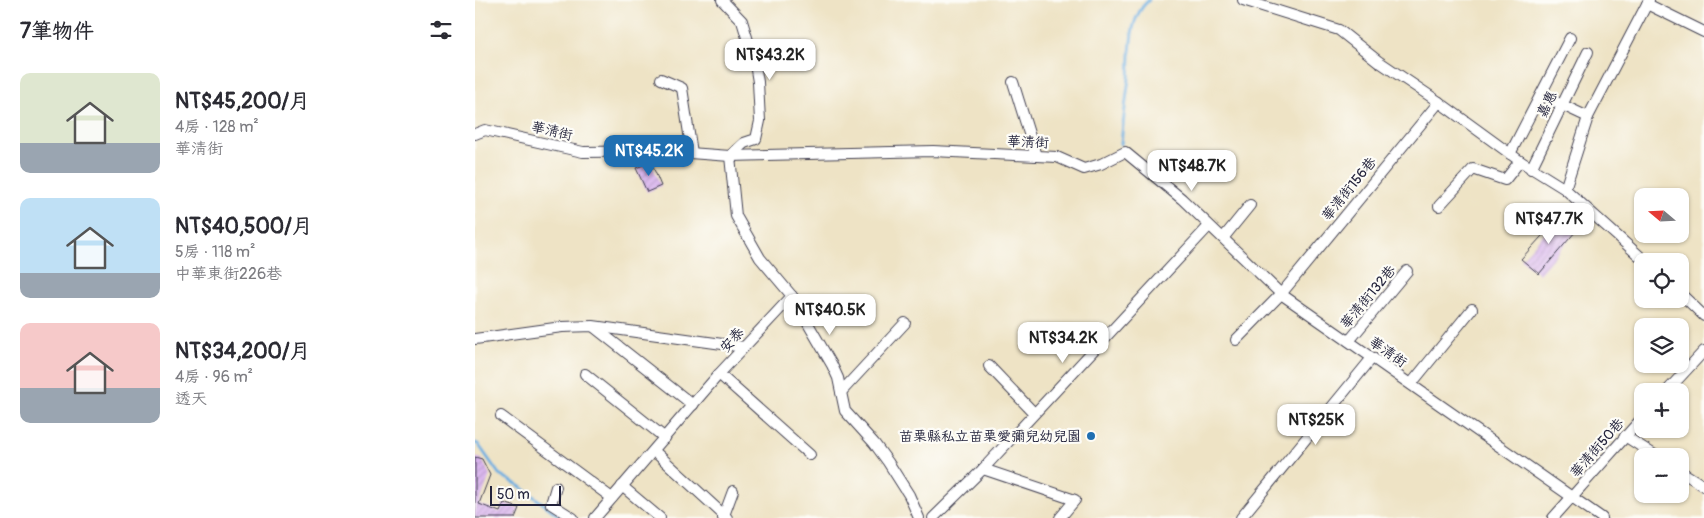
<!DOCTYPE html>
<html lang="zh-TW">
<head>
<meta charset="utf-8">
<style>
	body { margin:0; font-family:Pangolin,"LXGW WenKai TC",sans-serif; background:#f2f2f3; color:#2b2b33; height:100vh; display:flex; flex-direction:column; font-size:19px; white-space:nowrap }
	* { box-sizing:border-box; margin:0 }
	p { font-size:16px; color:#7c7c81 }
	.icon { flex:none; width:28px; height:28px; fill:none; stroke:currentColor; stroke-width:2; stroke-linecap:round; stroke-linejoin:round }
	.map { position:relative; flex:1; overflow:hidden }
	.drawer { display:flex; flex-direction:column; background:#fff; width:475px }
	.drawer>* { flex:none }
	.needle { width:32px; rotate:289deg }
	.buttons { position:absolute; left:1159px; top:188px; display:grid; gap:10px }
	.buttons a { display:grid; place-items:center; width:55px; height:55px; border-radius:10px; background:#fff; box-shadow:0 1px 4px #0004; font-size:25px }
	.scale { position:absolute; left:15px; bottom:12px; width:71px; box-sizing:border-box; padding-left:5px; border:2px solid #22223b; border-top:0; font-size:14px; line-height:18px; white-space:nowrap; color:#22223b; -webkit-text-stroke:4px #fdfcf7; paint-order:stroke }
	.price { position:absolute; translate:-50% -42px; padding:0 11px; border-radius:10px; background:#fff; color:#222; font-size:16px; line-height:32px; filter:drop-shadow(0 1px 2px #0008) }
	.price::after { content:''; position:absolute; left:50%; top:30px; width:15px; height:11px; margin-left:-8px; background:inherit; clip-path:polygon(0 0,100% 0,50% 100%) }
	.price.selected { background:#1f6fb2; color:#fff }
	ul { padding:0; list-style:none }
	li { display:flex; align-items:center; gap:15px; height:125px; padding:0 20px }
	li span { display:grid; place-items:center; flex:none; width:140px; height:100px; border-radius:10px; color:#555 }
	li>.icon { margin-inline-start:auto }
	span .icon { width:60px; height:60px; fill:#fffc; stroke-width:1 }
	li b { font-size:21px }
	h2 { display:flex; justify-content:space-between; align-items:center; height:60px; padding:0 20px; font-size:21px }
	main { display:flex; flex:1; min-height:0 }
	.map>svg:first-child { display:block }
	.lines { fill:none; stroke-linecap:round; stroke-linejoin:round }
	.stream { stroke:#6caee1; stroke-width:3 }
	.building { fill:url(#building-hatch) }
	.minor-casing { stroke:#413f50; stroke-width:12 }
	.minor { stroke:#fff; stroke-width:10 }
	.poi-dot { fill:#1f6fb2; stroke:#fdfcf7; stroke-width:2 }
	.labels { text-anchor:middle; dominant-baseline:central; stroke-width:4.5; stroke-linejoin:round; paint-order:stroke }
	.street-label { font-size:14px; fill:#22223b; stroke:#fdfcf7 }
	.poi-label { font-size:14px; fill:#22223b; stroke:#fdfcf7; text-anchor:end }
</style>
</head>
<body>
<main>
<section class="drawer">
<h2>7筆物件<svg class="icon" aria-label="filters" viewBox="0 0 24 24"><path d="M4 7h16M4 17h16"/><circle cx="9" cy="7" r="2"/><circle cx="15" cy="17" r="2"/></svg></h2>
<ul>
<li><span style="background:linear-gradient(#dfe7d0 70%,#9aa5b1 0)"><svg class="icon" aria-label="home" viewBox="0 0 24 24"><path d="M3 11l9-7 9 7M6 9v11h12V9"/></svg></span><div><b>NT$45,200/月</b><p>4房 · 128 m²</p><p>華清街</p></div></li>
<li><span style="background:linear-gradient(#bfe0f5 75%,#9aa5b1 0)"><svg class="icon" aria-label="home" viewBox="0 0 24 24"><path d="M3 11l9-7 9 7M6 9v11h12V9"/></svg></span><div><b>NT$40,500/月</b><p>5房 · 118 m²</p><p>中華東街226巷</p></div></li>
<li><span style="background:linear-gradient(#f6c9c9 65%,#9aa5b1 0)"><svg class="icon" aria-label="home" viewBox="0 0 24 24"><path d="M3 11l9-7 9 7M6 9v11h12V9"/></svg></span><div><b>NT$34,200/月</b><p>4房 · 96 m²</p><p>透天</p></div></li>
</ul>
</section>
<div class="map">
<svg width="1229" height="518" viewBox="0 0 1229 518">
	<defs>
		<pattern id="building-hatch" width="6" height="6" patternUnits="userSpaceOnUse" patternTransform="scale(1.25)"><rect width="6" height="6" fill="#d8b3ed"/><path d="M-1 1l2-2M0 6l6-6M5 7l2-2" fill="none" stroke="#b99acc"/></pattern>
	</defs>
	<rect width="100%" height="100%" fill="#fdfcf7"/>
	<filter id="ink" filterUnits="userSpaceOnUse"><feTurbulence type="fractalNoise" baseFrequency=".02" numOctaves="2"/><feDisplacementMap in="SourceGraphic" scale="10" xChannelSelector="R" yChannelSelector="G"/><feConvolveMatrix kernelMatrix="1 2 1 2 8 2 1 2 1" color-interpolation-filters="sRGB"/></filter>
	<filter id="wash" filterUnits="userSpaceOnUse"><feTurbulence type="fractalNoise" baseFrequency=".0096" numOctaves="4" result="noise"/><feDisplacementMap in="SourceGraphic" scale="20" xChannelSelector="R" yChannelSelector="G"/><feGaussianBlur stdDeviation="1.12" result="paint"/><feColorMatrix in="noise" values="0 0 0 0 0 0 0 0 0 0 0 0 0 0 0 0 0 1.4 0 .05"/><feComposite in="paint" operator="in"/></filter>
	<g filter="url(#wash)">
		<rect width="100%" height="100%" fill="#eee3c5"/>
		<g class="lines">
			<g class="stream">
				<path d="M646,144C648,122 651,100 654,78C656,52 652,19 674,0"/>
				<path d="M0,443L3,444L24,474L45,486L87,518"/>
			</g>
		</g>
		<g id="blocks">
			<g class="building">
				<path d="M176,162L186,186L172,192L161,168Z"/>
				<path d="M1086,215L1101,231L1064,274L1046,259Z"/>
				<path d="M0,457L7,459L15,475L4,504L25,512L29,503L44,508L40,518H0Z"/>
			</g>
		</g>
	</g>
	<g filter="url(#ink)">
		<use href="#blocks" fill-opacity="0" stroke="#413f50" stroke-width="1"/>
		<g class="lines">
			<defs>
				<g id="minor">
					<path d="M247,0L267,21L280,64L283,82L285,121L281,139L269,143L255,156"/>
					<path d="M768,0L864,30L903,61L964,102L1045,161L1090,189L1170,261"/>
					<path d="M1172,4L1229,32"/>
					<path d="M186,79L207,88L217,153"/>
					<path d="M538,82L561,156"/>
					<path d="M1066,95L1113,117"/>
					<path d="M0,134L10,130L108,152L188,151L255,156L458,151L582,157L609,169L626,164L650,152L707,199L806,294L1127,518"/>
					<path d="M1035,154L1095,38"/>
					<path d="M255,156L261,216L285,258L317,296L357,365L363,378L370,411L399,443L413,462L434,495L444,518"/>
					<path d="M1056,169L1113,52"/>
					<path d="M1090,189L1113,117L1174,0"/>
					<path d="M964,206L998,169L1030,180L1045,161"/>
					<path d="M749,237L775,205"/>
					<path d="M1205,293L1229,316"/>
					<path d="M119,327L218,405"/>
					<path d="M0,339L87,327L118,326L269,347"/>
					<path d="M761,340L806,294L964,102"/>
					<path d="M874,341L932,271"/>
					<path d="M514,366L559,413"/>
					<path d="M110,374L190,438"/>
					<path d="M244,374L335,455"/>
					<path d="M936,384L997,309"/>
					<path d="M1192,391L1229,351"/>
					<path d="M366,392L430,323"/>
					<path d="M26,416L137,498"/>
					<path d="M1150,436L1181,456"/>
					<path d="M179,451L252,518"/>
					<path d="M508,469L600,500L585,518"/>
					<path d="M1205,471L1229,486"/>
					<path d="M147,486L185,518"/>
					<path d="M81,487L76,504L98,518"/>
					<path d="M120,518L244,374L317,296"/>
					<path d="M248,518L258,491"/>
					<path d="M458,518L508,469L734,226"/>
					<path d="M766,518L897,358"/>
					<path d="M1078,518L1168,417"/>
				</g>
			</defs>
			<use href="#minor" class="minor-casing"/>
			<use href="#minor" class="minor"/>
		</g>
	</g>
	<circle class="poi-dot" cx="616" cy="436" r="5"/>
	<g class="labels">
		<g class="street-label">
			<text transform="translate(1072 104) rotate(-64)">嘉惠</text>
			<text transform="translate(77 131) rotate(13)">華清街</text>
			<text transform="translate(553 142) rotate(3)">華清街</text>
			<text transform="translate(874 189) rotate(-51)">華清街156巷</text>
			<text transform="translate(893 297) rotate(-50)">華清街132巷</text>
			<text transform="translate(257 340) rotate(-48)">安泰</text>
			<text transform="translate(913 352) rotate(35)">華清街</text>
			<text transform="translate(1122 448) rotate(-49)">華清街50巷</text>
		</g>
		<g class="poi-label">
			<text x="606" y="436">苗栗縣私立苗栗愛彌兒幼兒園</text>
		</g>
	</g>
</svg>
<div class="buttons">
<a><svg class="needle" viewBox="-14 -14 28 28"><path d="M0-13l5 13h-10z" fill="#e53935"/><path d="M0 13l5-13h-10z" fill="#7c7c81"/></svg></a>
<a><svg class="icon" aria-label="locate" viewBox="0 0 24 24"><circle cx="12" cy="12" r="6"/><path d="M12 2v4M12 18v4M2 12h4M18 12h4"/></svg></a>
<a><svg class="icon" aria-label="layers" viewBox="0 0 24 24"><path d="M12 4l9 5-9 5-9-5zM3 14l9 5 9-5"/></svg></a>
<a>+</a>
<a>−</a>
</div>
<div class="scale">50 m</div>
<b class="price" style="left:295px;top:81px">NT$43.2K</b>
<b class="price selected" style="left:174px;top:177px">NT$45.2K</b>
<b class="price" style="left:717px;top:192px">NT$48.7K</b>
<b class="price" style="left:1074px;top:245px">NT$47.7K</b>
<b class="price" style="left:355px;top:336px">NT$40.5K</b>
<b class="price" style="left:588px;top:364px">NT$34.2K</b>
<b class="price" style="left:841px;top:446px">NT$25K</b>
</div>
</main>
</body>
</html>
